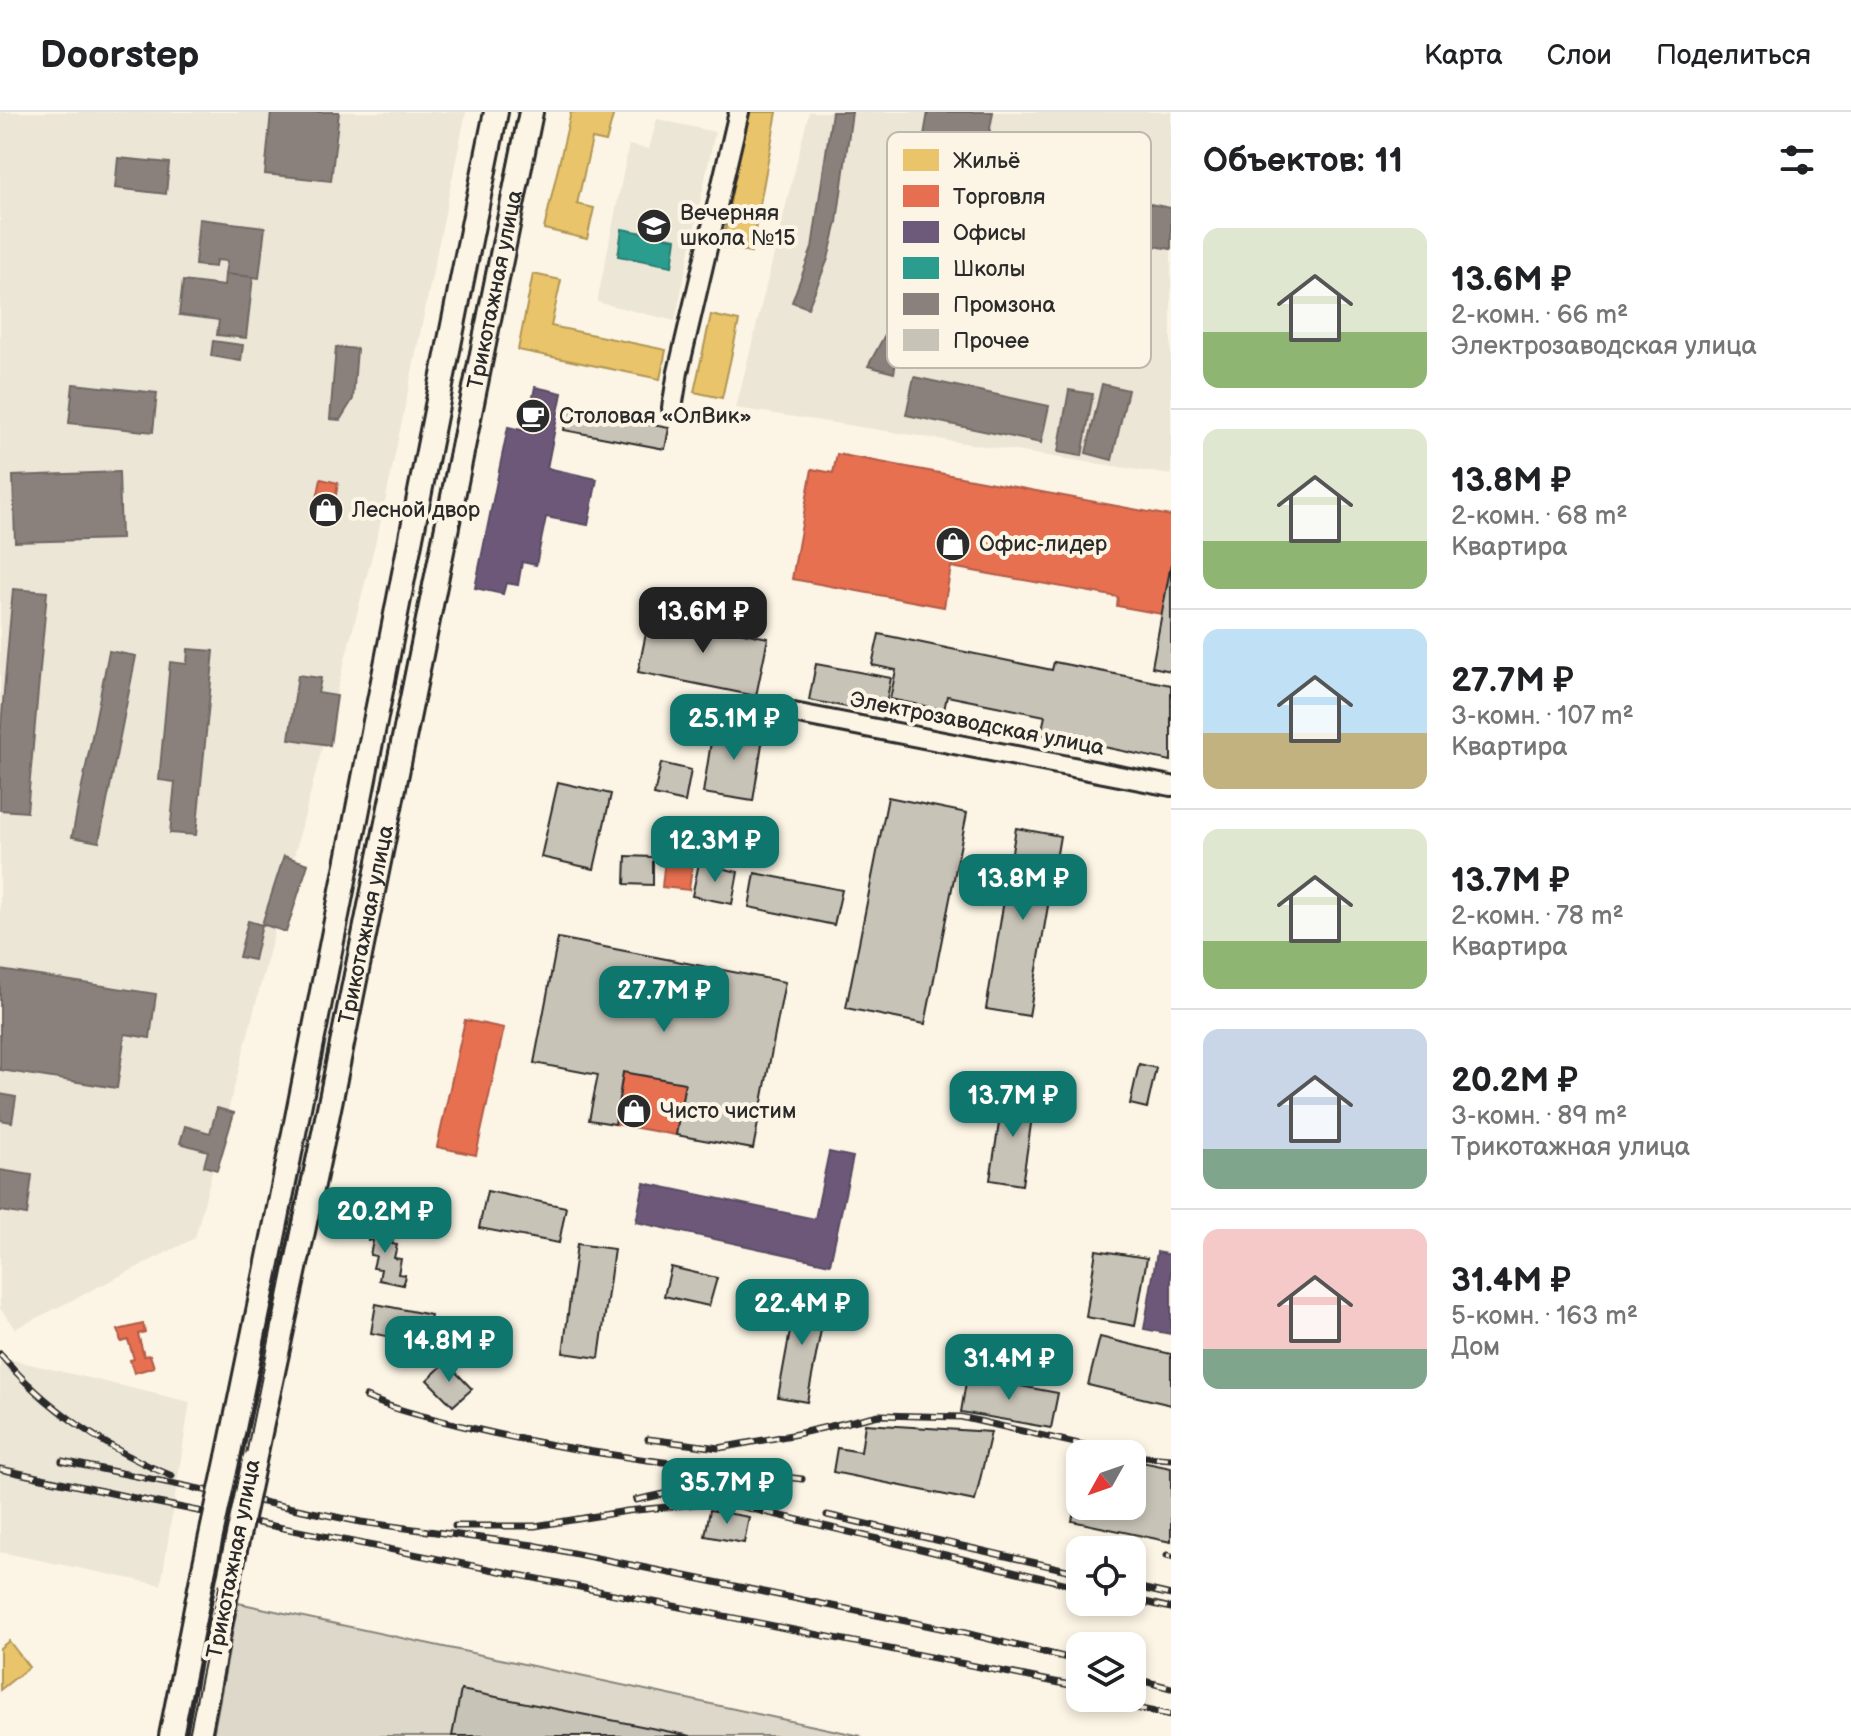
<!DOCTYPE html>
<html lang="ru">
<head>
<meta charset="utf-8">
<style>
	body { margin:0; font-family:"Balsamiq Sans",sans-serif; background:#f6f6f6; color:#202124; height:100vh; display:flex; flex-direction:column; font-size:30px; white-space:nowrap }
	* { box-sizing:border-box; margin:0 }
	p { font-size:26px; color:#757577 }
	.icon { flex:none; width:44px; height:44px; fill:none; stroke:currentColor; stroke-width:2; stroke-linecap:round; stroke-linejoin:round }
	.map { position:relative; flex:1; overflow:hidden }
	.details { display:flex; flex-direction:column; background:#fff; width:680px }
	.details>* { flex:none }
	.needle { width:52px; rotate:230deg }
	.buttons { position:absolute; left:1066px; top:1328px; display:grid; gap:16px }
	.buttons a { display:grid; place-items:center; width:80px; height:80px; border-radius:16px; background:#fff; box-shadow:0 4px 12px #0003; font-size:40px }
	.price { position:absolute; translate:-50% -68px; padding:0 18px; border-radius:16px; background:#0f766e; color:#fff; font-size:26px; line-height:52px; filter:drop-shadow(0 2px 4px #0008) }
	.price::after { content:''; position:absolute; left:50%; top:48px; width:24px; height:18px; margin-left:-12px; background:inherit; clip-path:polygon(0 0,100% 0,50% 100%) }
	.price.current { background:#222; color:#fff }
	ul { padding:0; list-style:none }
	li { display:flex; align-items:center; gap:24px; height:200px; padding:0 32px }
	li+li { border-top:2px solid #e0e0e0 }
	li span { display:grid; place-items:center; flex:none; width:224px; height:160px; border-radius:16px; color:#555 }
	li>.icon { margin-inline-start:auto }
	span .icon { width:96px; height:96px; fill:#fffc; stroke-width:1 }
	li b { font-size:34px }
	h2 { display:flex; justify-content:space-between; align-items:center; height:96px; padding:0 32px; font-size:34px }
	header { display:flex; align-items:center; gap:48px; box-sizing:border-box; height:112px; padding:0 40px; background:#fff; border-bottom:2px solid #e0e0e0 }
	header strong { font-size:38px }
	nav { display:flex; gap:44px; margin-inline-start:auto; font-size:28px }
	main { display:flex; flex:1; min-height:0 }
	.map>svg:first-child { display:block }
	.built { fill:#ece6d7 }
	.green { fill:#ded8ca; stroke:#84827a; stroke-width:2 }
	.homes { fill:#e9c46a; stroke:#b09657; stroke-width:2 }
	.shops { fill:#e76f51; stroke:#af5b46; stroke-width:2 }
	.offices { fill:#6d597a; stroke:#594b62; stroke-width:2 }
	.schools { fill:#2a9d8f; stroke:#2a7b71; stroke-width:2 }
	.industry { fill:#8a817c; stroke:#6e6764; stroke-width:2 }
	.building { fill:#c8c3b7; stroke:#2b2b2b; stroke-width:2 }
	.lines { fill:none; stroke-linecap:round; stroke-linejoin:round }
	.minor-casing { stroke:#2b2b2b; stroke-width:24 }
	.major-casing { stroke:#2b2b2b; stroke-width:28 }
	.minor { stroke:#fcf5e5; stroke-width:18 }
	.major { stroke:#fcf5e5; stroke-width:22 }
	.tram { stroke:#2b2b2b; stroke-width:2 }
	.rail-casing { stroke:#2b2b2b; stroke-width:7 }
	.rail { stroke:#fcf5e5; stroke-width:4; stroke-dasharray:12; stroke-linecap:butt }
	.major-bridge-casing { stroke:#2b2b2b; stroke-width:28; stroke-linecap:butt }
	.major-bridge { stroke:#fcf5e5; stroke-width:22 }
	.labels { text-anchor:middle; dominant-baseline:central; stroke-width:8; stroke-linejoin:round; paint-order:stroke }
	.poi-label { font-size:22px; fill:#2b2b2b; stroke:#fcf5e5; text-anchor:start }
	.street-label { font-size:22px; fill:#2b2b2b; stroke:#fcf5e5 }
	.key { fill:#fcf5e5; stroke:#bdb8ad; stroke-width:2 }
	.key-label { font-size:22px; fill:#2b2b2b }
</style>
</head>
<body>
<header>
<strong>Doorstep</strong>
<nav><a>Карта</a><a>Слои</a><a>Поделиться</a></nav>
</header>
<main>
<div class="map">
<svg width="1171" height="1624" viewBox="0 0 1171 1624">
	<rect width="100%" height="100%" fill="#fcf5e5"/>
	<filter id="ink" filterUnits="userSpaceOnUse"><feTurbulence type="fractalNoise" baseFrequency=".0125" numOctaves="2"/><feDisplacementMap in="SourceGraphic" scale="16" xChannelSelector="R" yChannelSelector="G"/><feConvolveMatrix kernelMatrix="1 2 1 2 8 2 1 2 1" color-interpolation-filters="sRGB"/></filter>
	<g filter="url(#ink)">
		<g class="built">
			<path d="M0,0H466L382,405L195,1126L15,1217L0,1196Z"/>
			<path d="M809,0H1171V363L736,296Z"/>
			<path d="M657,7L715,20L675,209L597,190L629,33L649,37Z"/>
			<path d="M0,1245L190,1290L161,1473L0,1440Z"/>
		</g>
		<path class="green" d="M238,1491L861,1624H213Z"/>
		<g class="homes">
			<path d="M571,0H614L606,30L592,27L577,92L594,96L587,127L544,117Z"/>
			<path d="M747,0H777L751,140L722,135Z"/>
			<path d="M533,162L561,168L551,214L666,238L660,267L518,238Z"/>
			<path d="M711,203L739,209L722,286L694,280Z"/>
			<path d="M9,1529L29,1555L0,1578V1536Z"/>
		</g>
		<g class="shops">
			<path d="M837,342L1171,404V452L1162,502L1117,494L1118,485L951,455L944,495L792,467L812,357L833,361Z"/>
			<path d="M321,367L338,371L332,406L314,402Z"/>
			<path d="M665,746L693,748L689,778L662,775Z"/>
			<path d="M465,908L504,916L476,1043L437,1035Z"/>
			<path d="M623,960L685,971L676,1023L615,1012Z"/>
			<path d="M143,1212L145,1220L138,1222L144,1244L150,1243L154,1255L134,1261L130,1248L134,1247L128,1228L121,1230L118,1218Z"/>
		</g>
		<g class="offices">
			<path d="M535,275L562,281L547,356L597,367L588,413L546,405L536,453L522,450L518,473L506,471L503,482L475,476L508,315L526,319Z"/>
			<path d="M829,1040L853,1045L830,1152L636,1110L644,1071L815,1107Z"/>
			<path d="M1157,1140L1171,1143V1222L1144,1217Z"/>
		</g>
		<path class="schools" d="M622,117L676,127L672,154L618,144Z"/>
		<g class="industry">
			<path d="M271,0H339L331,69L265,62Z"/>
			<path d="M832,0H852L837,110L828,147L808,196L792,190L812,136Z"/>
			<path d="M928,0H993L985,45L1023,51L1019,78L977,70L980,57L920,47Z"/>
			<path d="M118,46L169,51L166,82L115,76Z"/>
			<path d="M1145,91L1171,96V137L1137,131Z"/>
			<path d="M199,107L265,115L259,166L225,162L227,149L216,148L215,155L195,153Z"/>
			<path d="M225,162L253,165L246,226L217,223L219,208L179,203L183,169L224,174Z"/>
			<path d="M916,175L1059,202L1062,195L1148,208L1143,242L1097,236L1095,247L1051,237V249L902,219L894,261L868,254L907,182Z"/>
			<path d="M213,229L243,233L241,249L211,244Z"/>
			<path d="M336,235L357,237L353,287L340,308L330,307Z"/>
			<path d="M914,265L1049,294L1041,331L906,303Z"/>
			<path d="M73,272L157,281L153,320L69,311Z"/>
			<path d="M1102,272L1128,278L1112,348L1086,341Z"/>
			<path d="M1069,278L1093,282L1082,344L1058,340Z"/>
			<path d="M119,360L121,427L15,430L13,364Z"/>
			<path d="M13,477L47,480L27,700L0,698V625Z"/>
			<path d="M188,537L214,539L196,723L170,721L175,670L159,668L170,550L187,552Z"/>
			<path d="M109,539L136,544L99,730L72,725Z"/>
			<path d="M298,563L321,566L318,581L337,584L330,633L289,627Z"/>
			<path d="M284,744L308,752L286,820L262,812Z"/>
			<path d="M248,809L262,813L254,848L239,845Z"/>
			<path d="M0,858L156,882L150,926L125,922L117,976L0,958Z"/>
			<path d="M0,982L16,985L12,1010L0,1008Z"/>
			<path d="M217,996L234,1001L217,1058L204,1054L208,1039L180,1031L185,1014L210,1021Z"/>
			<path d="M0,1058L32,1063L27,1103L0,1099Z"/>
		</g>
		<g class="building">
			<path d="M568,297L669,316L665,337L564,318Z"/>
			<path d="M1171,452V559L1152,555Z"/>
			<path d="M650,502L768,526L756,584L638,560Z"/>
			<path d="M879,522L1052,558L1054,550L1171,573V649L1041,622L1045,604L947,584L944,598L890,587L896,558L872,553Z"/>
			<path d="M816,552L891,566L884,602L809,588Z"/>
			<path d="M714,611L764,619L753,689L703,681Z"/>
			<path d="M661,651L691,658L685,690L654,683Z"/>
			<path d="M558,670L611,682L594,757L541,745Z"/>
			<path d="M888,685L967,701L925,912L846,896Z"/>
			<path d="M1016,716L1060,724L1029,904L986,897Z"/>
			<path d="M626,744L653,745V773L625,772Z"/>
			<path d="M699,751L738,760L732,792L692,784Z"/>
			<path d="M755,761L842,778L834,813L749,795Z"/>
			<path d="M558,826L785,870L753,1037L676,1023L685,971L623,960L615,1012L589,1008L598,963L534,951Z"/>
			<path d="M1139,952L1156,956L1147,996L1130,992Z"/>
			<path d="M1004,980L1035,985L1022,1073L990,1068Z"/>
			<path d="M394,1078L395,1094L384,1095L382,1079Z"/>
			<path d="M487,1079L566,1095L559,1131L479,1116Z"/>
			<path d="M371,1113L390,1117L394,1123L392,1132L397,1133L394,1146L401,1147L398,1162L405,1163L403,1173L379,1168L381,1157L373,1156L376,1144L370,1143L373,1129L368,1128Z"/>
			<path d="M577,1132L614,1137L599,1246L563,1241Z"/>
			<path d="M1096,1138L1147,1146L1135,1214L1086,1205Z"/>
			<path d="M671,1155L717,1166L709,1194L664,1184Z"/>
			<path d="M797,1181L827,1187L807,1290L778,1285Z"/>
			<path d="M376,1192L431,1203L426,1232L371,1221Z"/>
			<path d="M1100,1225L1171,1242V1293L1088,1273Z"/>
			<path d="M446,1250L472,1277L453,1294L427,1268Z"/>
			<path d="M967,1264L1058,1281L1051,1316L961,1300Z"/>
			<path d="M865,1312L991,1320L975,1389L833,1360L837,1336L861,1340Z"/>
			<path d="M1132,1348L1171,1356V1430L1072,1409L1080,1371V1394H1132Z"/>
			<path d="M710,1398L749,1405L744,1431L705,1424Z"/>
			<path d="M461,1578L691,1624H452Z"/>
		</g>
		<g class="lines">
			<defs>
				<g id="minor">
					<path d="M672,296L678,260L739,0"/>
					<path d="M773,597L1171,674"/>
				</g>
				<g id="major">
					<path d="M228,1345C322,897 404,448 496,0"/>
					<path id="s1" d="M254,1349L324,1021L531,0"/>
					<path d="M171,1624L203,1461"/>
					<path d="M199,1624L229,1466"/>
				</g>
			</defs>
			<use href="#minor" class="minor-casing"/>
			<use href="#major" class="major-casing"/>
			<use href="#minor" class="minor"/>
			<use href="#major" class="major"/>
			<path class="tram" d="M189,1624L518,0"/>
			<defs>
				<g id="rail">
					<path d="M0,1242C44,1295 109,1339 172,1364"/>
					<path d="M366,1285C400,1300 435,1307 471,1316C580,1342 691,1354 802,1367"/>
					<path d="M648,1327L719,1336L792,1323L879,1303L961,1305L1123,1342"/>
					<path d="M1132,1344L1171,1347"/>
					<path d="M62,1349L361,1410L533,1433L965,1521L1080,1549"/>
					<path d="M0,1357L153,1390L1080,1575"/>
					<path d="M636,1388L716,1371L750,1369"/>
					<path d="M827,1403L1080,1461"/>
					<path d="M455,1414H535L627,1399L697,1392L727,1391L1080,1475"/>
					<path d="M1167,1443L1171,1444"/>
					<path d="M1132,1474L1171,1483"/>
					<path d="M1132,1487L1171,1496"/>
					<path d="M1132,1566L1171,1576"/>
					<path d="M1087,1586L1171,1603"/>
				</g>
			</defs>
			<use href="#rail" class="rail-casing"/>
			<use href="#rail" class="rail"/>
			<defs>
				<g id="major-bridge">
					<path d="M203,1461L228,1345"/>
					<path d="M229,1466L254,1349"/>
				</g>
			</defs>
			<use href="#major-bridge" class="major-bridge-casing"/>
			<use href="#major-bridge" class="major-bridge"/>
		</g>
	</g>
	<defs>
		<symbol id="school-disc" viewBox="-11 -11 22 22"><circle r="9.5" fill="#2b2b2b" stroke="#fcf5e5"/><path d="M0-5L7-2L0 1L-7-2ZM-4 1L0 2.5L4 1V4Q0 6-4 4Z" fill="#fff"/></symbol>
		<symbol id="cafe-disc" viewBox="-11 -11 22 22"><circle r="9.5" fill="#2b2b2b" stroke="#fcf5e5"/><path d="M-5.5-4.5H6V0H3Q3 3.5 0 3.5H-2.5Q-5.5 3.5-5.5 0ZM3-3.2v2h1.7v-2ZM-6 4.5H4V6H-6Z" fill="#fff"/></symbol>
		<symbol id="shop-disc" viewBox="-11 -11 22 22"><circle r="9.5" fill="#2b2b2b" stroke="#fcf5e5"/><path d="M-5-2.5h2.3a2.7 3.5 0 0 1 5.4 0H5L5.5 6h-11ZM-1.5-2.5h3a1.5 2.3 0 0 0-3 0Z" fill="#fff"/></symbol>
	</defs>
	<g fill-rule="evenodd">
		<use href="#school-disc" x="634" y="94" width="40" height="40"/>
		<use href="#cafe-disc" x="513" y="284" width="40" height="40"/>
		<use href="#shop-disc" x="306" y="378" width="40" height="40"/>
		<use href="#shop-disc" x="933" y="412" width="40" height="40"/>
		<use href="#shop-disc" x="614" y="979" width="40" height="40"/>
	</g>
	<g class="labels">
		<g class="poi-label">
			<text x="680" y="101">Вечерняя<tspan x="680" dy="25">школа №15</tspan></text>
			<text x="559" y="304">Столовая «ОлВик»</text>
			<text x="352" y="398">Лесной двор</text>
			<text x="979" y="432">Офис-лидер</text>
			<text x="660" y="999">Чисто чистим</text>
		</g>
		<g class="street-label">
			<text stroke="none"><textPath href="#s1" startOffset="1196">Трикотажная улица</textPath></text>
			<text transform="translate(977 612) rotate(11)">Электрозаводская улица</text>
			<text stroke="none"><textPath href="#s1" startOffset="548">Трикотажная улица</textPath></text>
			<text transform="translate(234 1447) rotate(-79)">Трикотажная улица</text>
		</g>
	</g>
	<rect x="887" y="20" width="264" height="236" rx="12" class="key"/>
	<rect x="903" y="37" width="36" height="22" fill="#e9c46a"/>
	<rect x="903" y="73" width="36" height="22" fill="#e76f51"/>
	<rect x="903" y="109" width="36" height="22" fill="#6d597a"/>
	<rect x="903" y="145" width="36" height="22" fill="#2a9d8f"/>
	<rect x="903" y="181" width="36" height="22" fill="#8a817c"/>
	<rect x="903" y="217" width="36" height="22" fill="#c8c3b7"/>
	<g class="key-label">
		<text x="953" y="56">Жильё</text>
		<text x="953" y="92">Торговля</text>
		<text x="953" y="128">Офисы</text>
		<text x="953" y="164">Школы</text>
		<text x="953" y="200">Промзона</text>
		<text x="953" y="236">Прочее</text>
	</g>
</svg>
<div class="buttons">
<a><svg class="needle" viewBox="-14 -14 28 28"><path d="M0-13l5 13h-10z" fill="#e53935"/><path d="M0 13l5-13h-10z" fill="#757577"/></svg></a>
<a><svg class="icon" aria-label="locate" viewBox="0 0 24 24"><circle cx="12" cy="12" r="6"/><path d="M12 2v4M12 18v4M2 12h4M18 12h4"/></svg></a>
<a><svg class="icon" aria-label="layers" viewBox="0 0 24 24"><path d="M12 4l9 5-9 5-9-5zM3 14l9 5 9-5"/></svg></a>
</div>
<b class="price current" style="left:703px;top:543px">13.6M ₽</b>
<b class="price" style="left:734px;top:650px">25.1M ₽</b>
<b class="price" style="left:715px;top:772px">12.3M ₽</b>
<b class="price" style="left:1023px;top:810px">13.8M ₽</b>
<b class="price" style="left:664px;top:922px">27.7M ₽</b>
<b class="price" style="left:1013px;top:1027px">13.7M ₽</b>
<b class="price" style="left:385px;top:1143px">20.2M ₽</b>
<b class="price" style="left:802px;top:1235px">22.4M ₽</b>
<b class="price" style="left:449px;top:1272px">14.8M ₽</b>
<b class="price" style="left:1009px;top:1290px">31.4M ₽</b>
<b class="price" style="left:727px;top:1414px">35.7M ₽</b>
</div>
<section class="details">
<h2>Объектов: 11<svg class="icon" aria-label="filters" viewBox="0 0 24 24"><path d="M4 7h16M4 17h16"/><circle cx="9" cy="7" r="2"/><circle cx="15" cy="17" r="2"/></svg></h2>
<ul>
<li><span style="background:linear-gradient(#dfe7d0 65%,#8fb573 0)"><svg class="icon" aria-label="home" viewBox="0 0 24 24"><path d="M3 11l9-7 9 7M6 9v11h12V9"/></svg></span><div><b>13.6M ₽</b><p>2-комн. · 66 m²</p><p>Электрозаводская улица</p></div></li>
<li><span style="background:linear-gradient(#dfe7d0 70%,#8fb573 0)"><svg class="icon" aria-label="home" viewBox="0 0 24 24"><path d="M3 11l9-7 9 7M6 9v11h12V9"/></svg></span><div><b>13.8M ₽</b><p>2-комн. · 68 m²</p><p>Квартира</p></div></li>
<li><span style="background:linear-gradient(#bfe0f5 65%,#c2b280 0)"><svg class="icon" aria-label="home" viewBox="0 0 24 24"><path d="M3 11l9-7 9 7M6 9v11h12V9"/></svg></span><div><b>27.7M ₽</b><p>3-комн. · 107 m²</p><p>Квартира</p></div></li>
<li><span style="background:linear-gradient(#dfe7d0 70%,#8fb573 0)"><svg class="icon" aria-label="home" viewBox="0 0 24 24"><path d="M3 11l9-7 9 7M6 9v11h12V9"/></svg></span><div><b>13.7M ₽</b><p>2-комн. · 78 m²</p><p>Квартира</p></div></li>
<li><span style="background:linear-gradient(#c9d6e8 75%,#7fa58c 0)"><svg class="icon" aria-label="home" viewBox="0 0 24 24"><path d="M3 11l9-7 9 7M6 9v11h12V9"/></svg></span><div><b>20.2M ₽</b><p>3-комн. · 89 m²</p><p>Трикотажная улица</p></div></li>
<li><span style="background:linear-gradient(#f6c9c9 75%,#7fa58c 0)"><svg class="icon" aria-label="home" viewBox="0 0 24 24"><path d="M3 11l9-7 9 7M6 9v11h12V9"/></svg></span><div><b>31.4M ₽</b><p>5-комн. · 163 m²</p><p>Дом</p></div></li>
</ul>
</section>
</main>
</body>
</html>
